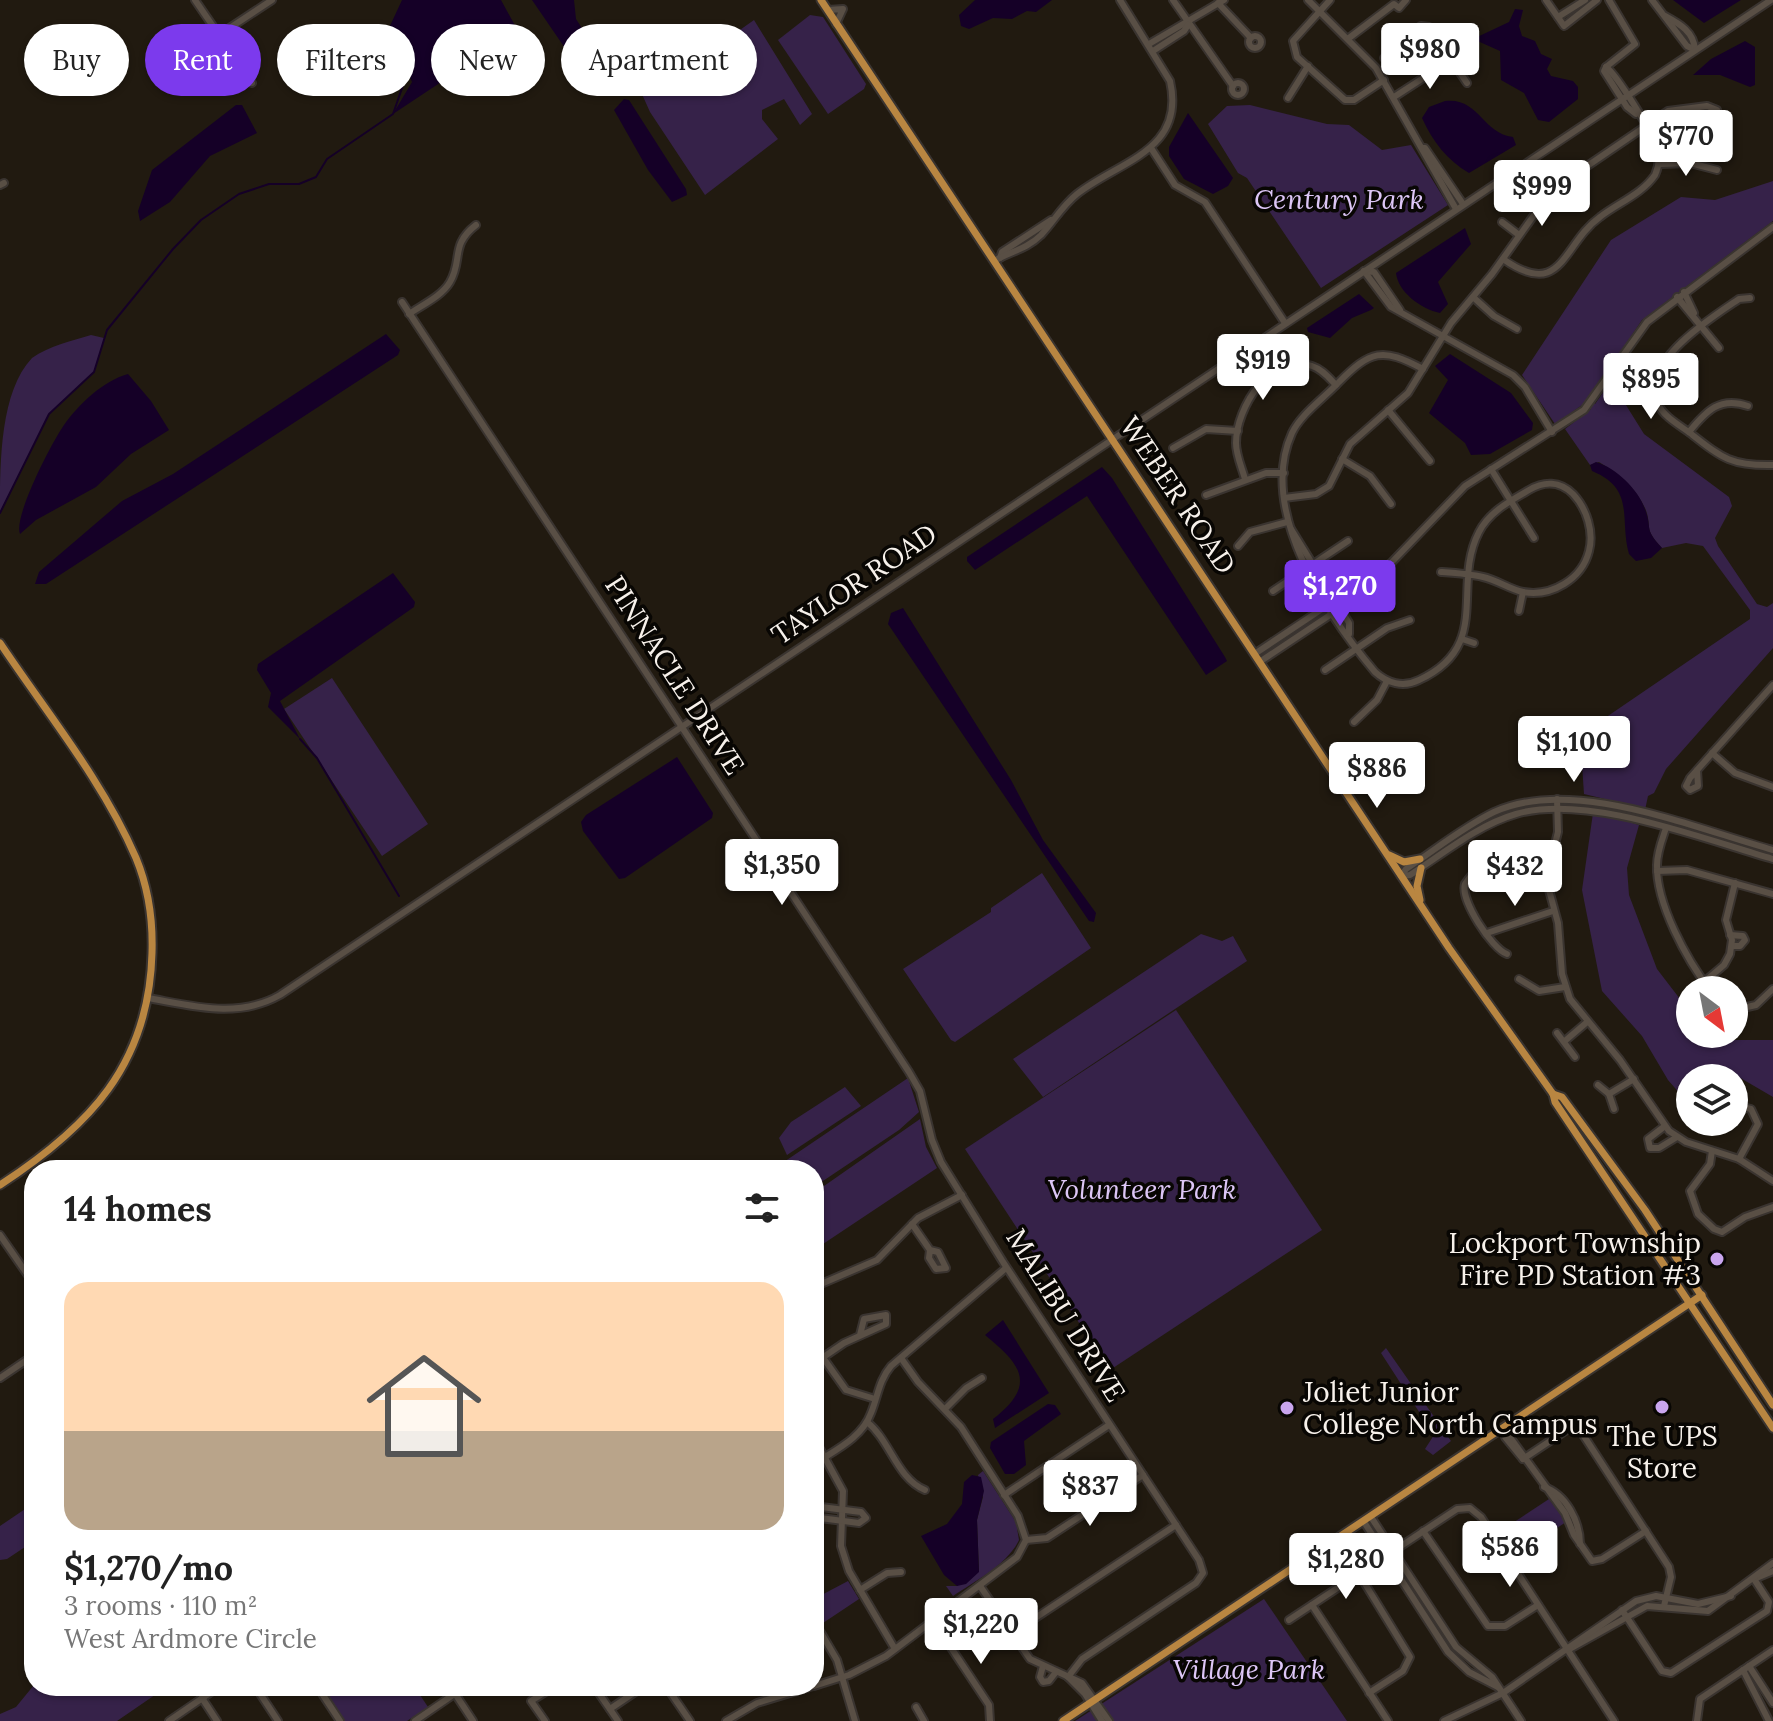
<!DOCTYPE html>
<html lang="en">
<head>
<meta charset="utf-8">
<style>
	body { margin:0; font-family:Lora,serif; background:#f2f2f2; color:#222; height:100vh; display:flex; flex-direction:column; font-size:30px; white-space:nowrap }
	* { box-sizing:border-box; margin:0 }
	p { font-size:26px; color:#767676 }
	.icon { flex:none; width:44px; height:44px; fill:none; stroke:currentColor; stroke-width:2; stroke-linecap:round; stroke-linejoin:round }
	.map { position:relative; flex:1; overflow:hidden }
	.side { position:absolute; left:24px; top:1160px; width:800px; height:536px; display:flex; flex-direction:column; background:#fff; border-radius:32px; box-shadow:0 2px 6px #0004 }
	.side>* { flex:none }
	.guide { position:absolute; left:24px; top:24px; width:800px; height:72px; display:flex; gap:16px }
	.needle { width:52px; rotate:148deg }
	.buttons { position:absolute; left:1676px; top:976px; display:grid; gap:16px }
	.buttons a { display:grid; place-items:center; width:72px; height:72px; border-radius:50%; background:#fff; box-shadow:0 2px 6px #0004; font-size:40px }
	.price { position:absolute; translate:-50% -68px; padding:0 18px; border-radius:8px; background:#fff; color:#222; font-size:26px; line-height:52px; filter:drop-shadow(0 2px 4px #0008) }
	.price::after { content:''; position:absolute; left:50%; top:48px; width:24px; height:18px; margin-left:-12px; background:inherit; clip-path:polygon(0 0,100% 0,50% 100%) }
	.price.current { background:#7c3aed; color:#fff }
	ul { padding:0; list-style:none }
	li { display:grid; align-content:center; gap:16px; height:424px; padding:0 40px }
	li span { display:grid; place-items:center; height:248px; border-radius:24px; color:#555 }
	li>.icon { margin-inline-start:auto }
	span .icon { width:144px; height:144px; fill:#fffc; stroke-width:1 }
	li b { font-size:34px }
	h2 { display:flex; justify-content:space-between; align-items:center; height:96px; padding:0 40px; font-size:34px }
	.tag { padding:0 28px; border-radius:36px; background:#fff; box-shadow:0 2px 6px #0004; font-size:28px; line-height:72px }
	.tag.current { background:#7c3aed; color:#fff }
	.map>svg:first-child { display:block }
	.green { fill:#362249 }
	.water { fill:#150027 }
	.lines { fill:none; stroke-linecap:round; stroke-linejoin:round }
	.stream { stroke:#150027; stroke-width:2 }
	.minor-casing { stroke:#3a3430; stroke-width:10 }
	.major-casing { stroke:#3a3430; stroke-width:11 }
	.minor { stroke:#594f45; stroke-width:6 }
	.major { stroke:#b98641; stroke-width:7 }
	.poi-dot { fill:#c9a5ee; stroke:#080603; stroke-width:3 }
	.labels { text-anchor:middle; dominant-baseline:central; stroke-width:7; stroke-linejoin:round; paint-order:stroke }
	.park-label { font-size:28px; font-style:italic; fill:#ddc6f6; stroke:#080603 }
	.street-label { font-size:28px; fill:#f7f1eb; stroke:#080603 }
	.poi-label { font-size:28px; fill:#f7f1eb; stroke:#080603; text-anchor:end }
</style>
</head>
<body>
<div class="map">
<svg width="1773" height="1721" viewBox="0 0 1773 1721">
	<rect width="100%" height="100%" fill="#211a10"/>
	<g class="green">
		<path d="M810,15L823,17L866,84L864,89L828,114L778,40Z"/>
		<path d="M754,20L812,114L800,125L784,99L762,110V119L778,139L705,195L650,112L641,92L710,51Z"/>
		<path d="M1250,105L1327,124L1349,125L1382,150L1411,145L1448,205L1321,288L1247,178L1238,173L1208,124L1227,106Z"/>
		<path d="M1773,181V221L1642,320L1590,397L1595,404L1611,381L1644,434L1729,497L1732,506L1715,538L1718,546L1757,604L1767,607L1773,603V648L1666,769L1654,793L1648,796L1645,810L1614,801L1610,816L1639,825L1627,868L1629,895L1657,969L1690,1012V1034H1711L1722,1040H1773V1097L1737,1076L1690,1078L1688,1103L1668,1080L1642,1036L1602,991L1582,890L1593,813L1606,815L1609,800L1584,794L1580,735L1750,619V610L1703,546L1686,543L1662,548C1642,527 1653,527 1645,508C1636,488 1617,473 1599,462L1590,465L1565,429L1591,409L1585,403L1555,424L1522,375L1611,240L1681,197L1715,200Z"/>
		<path d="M91,335L104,338L94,372L49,414L0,512C0,462 0,392 32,358C49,346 71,341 91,335Z"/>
		<path d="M332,678L428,824L382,856L284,709Z"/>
		<path d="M1042,873L1091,948L955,1042L951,1040L903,969L991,912V908Z"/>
		<path d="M1201,934L1222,941L1233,936L1247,961L1043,1097L1013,1059Z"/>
		<path d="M1176,1010L1322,1230L1110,1370L965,1149Z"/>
		<path d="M908,1078L919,1112L899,1130L814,1187V1170H772Z"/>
		<path d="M845,1087L861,1106L787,1155L779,1138L791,1122Z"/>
		<path d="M920,1119L926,1147L937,1168L814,1250V1193Z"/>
		<path d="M1386,1348L1451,1441L1433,1455L1425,1449L1434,1435L1381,1353Z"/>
		<path d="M983,1471L1016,1522L1019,1540C1007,1565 975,1581 953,1596L946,1586H957L979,1571L977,1520L983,1497L978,1475Z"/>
		<path d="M1549,1499L1566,1522L1512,1558L1496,1534Z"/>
		<path d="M34,1503V1541L7,1559L0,1560V1526Z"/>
		<path d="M848,1581L859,1599L823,1623L814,1611V1599Z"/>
		<path d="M1264,1599L1347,1721H1075Z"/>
		<path d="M34,1685V1686H168L117,1721H0V1714L16,1707Z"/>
		<path d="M322,1686H414L428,1707L407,1721H345Z"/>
	</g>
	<g class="water">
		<path d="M402,0H501L518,31L393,114L412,82L389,28Z"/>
		<path d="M532,0H574L576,19L613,76L611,85L601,91L591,86Z"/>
		<path d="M975,0H1052L1036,12L1027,11L1012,19L993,18L969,29L961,26L959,15Z"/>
		<path d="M1673,0H1741L1704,23Z"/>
		<path d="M1515,9L1523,10L1519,26L1522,36L1535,41L1541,54L1552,59L1547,69L1551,76L1573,81L1578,87V99L1549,122L1538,120L1524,93L1501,80L1500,51L1473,39L1509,22Z"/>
		<path d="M1745,41L1755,47V85L1750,87L1720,75H1693L1711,59Z"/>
		<path d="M624,99L629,100L686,189L687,195L672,202L648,170L614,110Z"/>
		<path d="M1445,101C1479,97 1482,133 1513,137L1516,145L1469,173C1447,160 1433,142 1422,118L1429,107Z"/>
		<path d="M236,105H242L257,133L210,156L170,202L140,221L138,211L152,170Z"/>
		<path d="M1188,113L1233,178L1228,186L1213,194L1184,179L1169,156V147Z"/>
		<path d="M1465,228L1471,244L1438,282L1448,304L1440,313C1421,309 1398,292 1396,273Z"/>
		<path d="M1359,294L1374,308L1371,310L1352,318L1330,338L1308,332L1307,328Z"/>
		<path d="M386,334L400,350L398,355L46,584H35L39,572L122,501L173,474Z"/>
		<path d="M1450,354L1511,393L1533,423L1532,430L1490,454L1471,455L1465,443L1429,413L1448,380L1435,366Z"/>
		<path d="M128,374L151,401L169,430L131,454L96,487L36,520L20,534C13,517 52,442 64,425C79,404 103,381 128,374Z"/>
		<path d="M1596,462C1616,468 1638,489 1645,509C1653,530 1643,527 1662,548L1651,558L1636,561L1629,554C1619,519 1636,489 1592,471L1590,465Z"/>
		<path d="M1102,467L1112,478L1225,657L1227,661L1206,675L1087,496L975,570L967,561V557Z"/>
		<path d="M393,573L415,602L414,607L280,701L300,739L268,707L271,693L257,670L258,664Z"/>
		<path d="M903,608L1011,780L1043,840L1096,913L1094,922L1089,921L888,624L891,613Z"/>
		<path d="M677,757L713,813L712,818L625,878L619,879L583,831L581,822L586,815Z"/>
		<path d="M1003,1320L1049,1393L995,1428L993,1419C1037,1385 1022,1365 985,1335Z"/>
		<path d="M1048,1404L1055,1405L1061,1414L1024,1441L1026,1465L1014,1474H1005L990,1448L991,1442Z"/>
		<path d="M972,1475L981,1477L984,1491L977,1520L979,1572L966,1584L957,1586L944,1575L921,1536L947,1524L962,1504L964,1482Z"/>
	</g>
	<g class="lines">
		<g class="stream">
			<path d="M0,513L49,414L94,372L107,330L173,249L201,220L239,194L269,184H299L316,177L327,159L393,114L408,71"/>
			<path d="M300,739L317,758L399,896"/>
		</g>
		<defs>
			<g id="minor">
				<path d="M195,0L252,83"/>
				<path d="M1173,0L1233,86"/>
				<path d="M1308,0L1376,68L1456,209"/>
				<path d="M1330,0L1293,41L1297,57L1345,100H1354L1384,80"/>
				<path d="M1546,0L1564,26L1597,0"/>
				<path d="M1652,0L1687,46L1695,50"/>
				<path d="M1218,3L1251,38"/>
				<path d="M828,10L843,9L836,24"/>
				<path d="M1665,16C1680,24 1694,32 1695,50"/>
				<path d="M1558,17L1585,0"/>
				<path d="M219,35L272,0"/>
				<path d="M1406,36L1411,45L1404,51L1397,42L1399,40L1421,26L1429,27L1467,83"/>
				<circle cx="1255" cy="42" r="6"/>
				<path d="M1349,38L1394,4L1399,8L1406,0"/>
				<path d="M1149,44L1224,0"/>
				<path d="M1153,51L1184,31L1188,25"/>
				<path d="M1384,58L1399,47"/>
				<path d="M1606,67L1635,44L1609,0"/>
				<path d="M1606,67L1604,71L1627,107L1636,114"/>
				<circle cx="1238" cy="89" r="6"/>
				<path d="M1394,97L1451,60"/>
				<path d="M1288,98L1308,66"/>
				<path d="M1151,148L1175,185L1205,202L1285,323"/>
				<path d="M1422,148H1425L1463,204"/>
				<path d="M1659,164L1690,163L1717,170"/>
				<path d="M0,185L4,183"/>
				<path d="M1502,222L1519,235"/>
				<path d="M1000,258L1002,252L1051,220"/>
				<path d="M1503,259C1563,301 1562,244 1600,217C1618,203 1642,194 1655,175C1659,166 1660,159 1658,149C1654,135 1617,75 1606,67"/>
				<path d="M994,261C1009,252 1027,249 1041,235C1054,221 1062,206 1077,194C1119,161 1186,151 1170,81L1120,0"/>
				<path d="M1364,271L1391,307L1513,375L1525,387L1552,432"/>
				<path d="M1364,271L1374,272L1400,310"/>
				<path d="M1684,292L1694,313"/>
				<path d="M1473,297L1494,316L1517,329"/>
				<path d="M1677,297L1719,348"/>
				<path d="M1750,298L1739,299C1711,318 1638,363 1658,404C1663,416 1679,425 1690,433C1722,458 1731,466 1773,465"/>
				<path d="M402,302L909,1072L920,1091L932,1140L941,1162L1003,1262L1199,1560L1203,1573L1196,1583L1082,1659L1068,1677"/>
				<path d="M409,314C422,305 442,296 450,282C463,260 450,245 476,225"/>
				<path d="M1423,369C1382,347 1371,350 1338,383C1324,398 1301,414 1292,433C1257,510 1327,615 1375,672C1387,683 1403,688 1419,680C1493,646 1451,586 1479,532C1489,512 1510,501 1529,490C1544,481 1560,481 1573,494C1587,509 1594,532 1589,551C1582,579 1552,597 1523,592C1509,589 1497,580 1483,577C1470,574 1455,573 1441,572"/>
				<path d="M1388,410L1430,461"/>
				<path d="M1689,432C1706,411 1720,396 1748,406"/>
				<path d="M1173,448L1206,429L1238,431"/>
				<path d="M1342,459L1370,476L1391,504"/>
				<path d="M1491,469L1534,538"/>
				<path d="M1245,479C1242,468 1236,455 1236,443C1236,408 1271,351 1312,366C1322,369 1329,378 1336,385"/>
				<path d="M1206,495L1266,473H1284"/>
				<path d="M1284,498L1316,494L1329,486L1350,444L1408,393L1451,323L1492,274L1552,190L1668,111L1707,106L1717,110"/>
				<path d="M1291,529L1349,623V634"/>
				<path d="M1238,546L1250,532L1287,522"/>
				<path d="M1273,591L1348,541"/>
				<path d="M1519,611L1523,592"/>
				<path d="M1462,639L1474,643"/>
				<path d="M1256,653L1391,563L1465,486L1584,410L1647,322L1773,227"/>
				<path d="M1261,661L1354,599L1383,571"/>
				<path d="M1325,670L1387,628L1410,620"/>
				<path d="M1354,722L1377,700L1387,681"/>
				<path d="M1712,753L1735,773L1773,787"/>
				<path d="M1697,770L1698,786L1690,790L1686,786L1690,778L1773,685"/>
				<path d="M1557,799L1558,832L1546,879L1558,923L1562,974L1570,999L1620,1060L1669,1131L1686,1142L1739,1159L1773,1181"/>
				<path d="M1666,828C1662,840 1657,852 1657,865C1656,904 1687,960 1710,990"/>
				<path d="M1657,871L1687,870L1773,894"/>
				<path d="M1401,876L1406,869C1435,850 1463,827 1494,812C1573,776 1693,828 1773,850"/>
				<path d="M1401,876L1410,875C1444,853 1478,825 1516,814C1586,793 1703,839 1773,859"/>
				<path d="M1487,933L1553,911"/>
				<path d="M1730,935L1743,936L1745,940L1740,946H1732"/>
				<path d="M1507,954C1492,949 1460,900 1465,884C1481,859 1523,840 1551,850"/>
				<path d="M1519,979L1539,991L1565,987"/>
				<path d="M1704,982L1724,965L1730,954L1732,940L1726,920L1735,883"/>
				<path d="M148,998C193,1006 238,1019 280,995L1771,0"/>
				<path d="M1734,1010L1756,1005L1773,989"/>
				<path d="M1557,1033L1575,1057"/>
				<path d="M1566,1040L1586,1023"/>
				<path d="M1598,1085L1609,1094L1614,1109"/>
				<path d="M1609,1094L1634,1079"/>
				<path d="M1734,1105L1751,1109L1758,1124L1739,1159"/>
				<path d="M1665,1126L1648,1139L1650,1148H1659L1677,1137"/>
				<path d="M1712,1151L1710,1164L1690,1191L1698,1214L1714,1229L1722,1232L1745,1217L1773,1207"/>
				<path d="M912,1224L930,1250L929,1258L936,1269L946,1268L938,1252L930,1250"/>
				<path d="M0,1235L34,1284"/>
				<path d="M814,1287L877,1260L918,1218L962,1195"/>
				<path d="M814,1345L846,1390L875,1399"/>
				<path d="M822,1358L844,1343L886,1324V1315L864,1319L860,1335"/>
				<path d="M0,1378L34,1355"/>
				<path d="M945,1409L966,1388L982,1378"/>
				<path d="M867,1422C890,1440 897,1479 925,1490"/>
				<path d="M1504,1429L1565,1513L1574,1535L1592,1561L1602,1559L1646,1531"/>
				<path d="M1504,1429L1505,1437L1523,1459"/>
				<path d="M814,1438L843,1491L841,1546L849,1571L895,1649"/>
				<path d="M1523,1459L1571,1427H1578L1669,1567L1671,1577L1664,1606"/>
				<path d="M814,1464C835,1450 862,1438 871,1413C878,1396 879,1380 891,1366L1006,1268"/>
				<path d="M1544,1487C1566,1494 1580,1522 1580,1544"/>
				<path d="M1004,1495L1109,1425"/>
				<path d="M821,1507L861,1512L866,1518L859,1523L820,1518L816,1512Z"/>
				<path d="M1371,1517L1456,1647L1492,1677L1521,1721"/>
				<path d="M1364,1522L1448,1652L1469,1672L1498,1687"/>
				<path d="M1423,1531L1488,1626H1505L1538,1605"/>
				<path d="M1026,1540L1047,1538L1143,1475"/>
				<path d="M1359,1574L1410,1657L1403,1671L1369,1693"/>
				<path d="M1754,1579L1773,1571"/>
				<path d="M980,1586L1030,1659L1082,1683L1109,1721"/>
				<path d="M860,1590L887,1573L901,1572"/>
				<path d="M1312,1605L1388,1721"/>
				<path d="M1622,1610L1662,1671L1671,1673L1767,1611L1769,1602L1754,1579"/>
				<path d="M932,1619L989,1705L990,1721"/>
				<path d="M1289,1620L1457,1509L1470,1508L1481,1517L1614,1721"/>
				<path d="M814,1621L837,1660L855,1721"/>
				<path d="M1011,1634L1176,1525"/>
				<path d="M1568,1650L1647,1606L1708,1611L1773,1563"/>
				<path d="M1043,1666L1040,1677L1043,1682L1049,1681L1056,1672"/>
				<path d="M1749,1666L1773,1703"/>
				<path d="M1743,1670L1769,1721"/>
				<path d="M1068,1677L1085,1694L1102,1721"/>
				<path d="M255,1686L278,1721"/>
				<path d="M317,1686L340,1721"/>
				<path d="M450,1686L473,1721"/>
				<path d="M594,1686L618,1721"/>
				<path d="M666,1686L690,1721"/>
				<path d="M814,1686L849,1675L886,1656L1017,1557L1026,1540L1018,1516L961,1427L918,1382L901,1358"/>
				<path d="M202,1698L217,1721"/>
				<path d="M916,1707L924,1721"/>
				<path d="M610,1709L644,1686"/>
				<path d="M169,1721L220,1686"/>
				<path d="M415,1721L466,1686"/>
				<path d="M545,1721L531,1701L555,1686"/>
				<path d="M726,1721L757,1703L813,1686"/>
				<path d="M1444,1721L1503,1693L1636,1601L1656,1596L1698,1604L1731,1596"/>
				<path d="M1697,1721L1700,1699L1773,1650"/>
			</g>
			<g id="major">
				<path d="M821,0L1449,948L1553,1094L1555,1102L1773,1428"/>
				<path d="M0,643C46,712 103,781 136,858C148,887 153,922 152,953C149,1065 89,1127 0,1185"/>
				<path d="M1389,855L1404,862L1420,859"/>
				<path d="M1420,900L1417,886L1421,868"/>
				<path d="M1553,1094L1562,1097L1645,1210L1773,1405"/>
				<path d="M1063,1721L1702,1295"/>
			</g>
		</defs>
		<use href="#minor" class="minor-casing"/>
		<use href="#major" class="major-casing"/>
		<use href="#minor" class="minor"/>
		<use href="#major" class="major"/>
	</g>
	<g class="poi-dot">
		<circle cx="1717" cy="1259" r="8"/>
		<circle cx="1662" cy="1407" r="8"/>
		<circle cx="1287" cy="1408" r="8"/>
	</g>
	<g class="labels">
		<g class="park-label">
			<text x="1339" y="199">Century Park</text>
			<text x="1142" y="1189">Volunteer Park</text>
			<text x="1249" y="1669">Village Park</text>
		</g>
		<g class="street-label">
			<text transform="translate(1178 495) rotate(56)">WEBER ROAD</text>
			<text transform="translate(854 584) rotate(-34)">TAYLOR ROAD</text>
			<text transform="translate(675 675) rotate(57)">PINNACLE DRIVE</text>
			<text transform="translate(1066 1315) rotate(58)">MALIBU DRIVE</text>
		</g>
		<g class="poi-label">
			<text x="1701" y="1243">Lockport Township<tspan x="1701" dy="32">Fire PD Station #3</tspan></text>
			<text x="1303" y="1392" text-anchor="start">Joliet Junior<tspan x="1303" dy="32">College North Campus</tspan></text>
			<text x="1662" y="1436" text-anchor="middle">The UPS<tspan x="1662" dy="32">Store</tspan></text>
		</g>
	</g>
</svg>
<div class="buttons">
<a><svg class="needle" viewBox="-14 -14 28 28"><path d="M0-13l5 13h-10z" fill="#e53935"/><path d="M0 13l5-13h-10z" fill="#767676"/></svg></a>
<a><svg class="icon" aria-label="layers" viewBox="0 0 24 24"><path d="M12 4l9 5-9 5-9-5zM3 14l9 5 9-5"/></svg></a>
</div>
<b class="price" style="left:1430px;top:91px">$980</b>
<b class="price" style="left:1686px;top:178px">$770</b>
<b class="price" style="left:1542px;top:228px">$999</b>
<b class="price" style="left:1263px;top:402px">$919</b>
<b class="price" style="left:1651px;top:421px">$895</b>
<b class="price current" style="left:1340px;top:628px">$1,270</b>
<b class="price" style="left:1574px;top:784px">$1,100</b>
<b class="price" style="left:1377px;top:810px">$886</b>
<b class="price" style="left:782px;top:907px">$1,350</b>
<b class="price" style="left:1515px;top:908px">$432</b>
<b class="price" style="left:1090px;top:1528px">$837</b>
<b class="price" style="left:1510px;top:1589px">$586</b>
<b class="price" style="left:1346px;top:1601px">$1,280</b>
<b class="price" style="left:981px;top:1666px">$1,220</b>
<div class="guide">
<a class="tag">Buy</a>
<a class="tag current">Rent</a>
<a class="tag">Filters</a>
<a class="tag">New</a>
<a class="tag">Apartment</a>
</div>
<section class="side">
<h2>14 homes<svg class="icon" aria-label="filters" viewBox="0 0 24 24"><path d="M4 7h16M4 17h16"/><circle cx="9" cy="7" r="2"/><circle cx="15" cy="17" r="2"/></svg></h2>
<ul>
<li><span style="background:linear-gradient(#ffd9b3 60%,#b9a48a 0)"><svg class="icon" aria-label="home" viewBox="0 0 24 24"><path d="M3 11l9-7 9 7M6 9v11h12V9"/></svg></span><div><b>$1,270/mo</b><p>3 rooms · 110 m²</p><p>West Ardmore Circle</p></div></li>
</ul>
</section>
</div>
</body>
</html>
